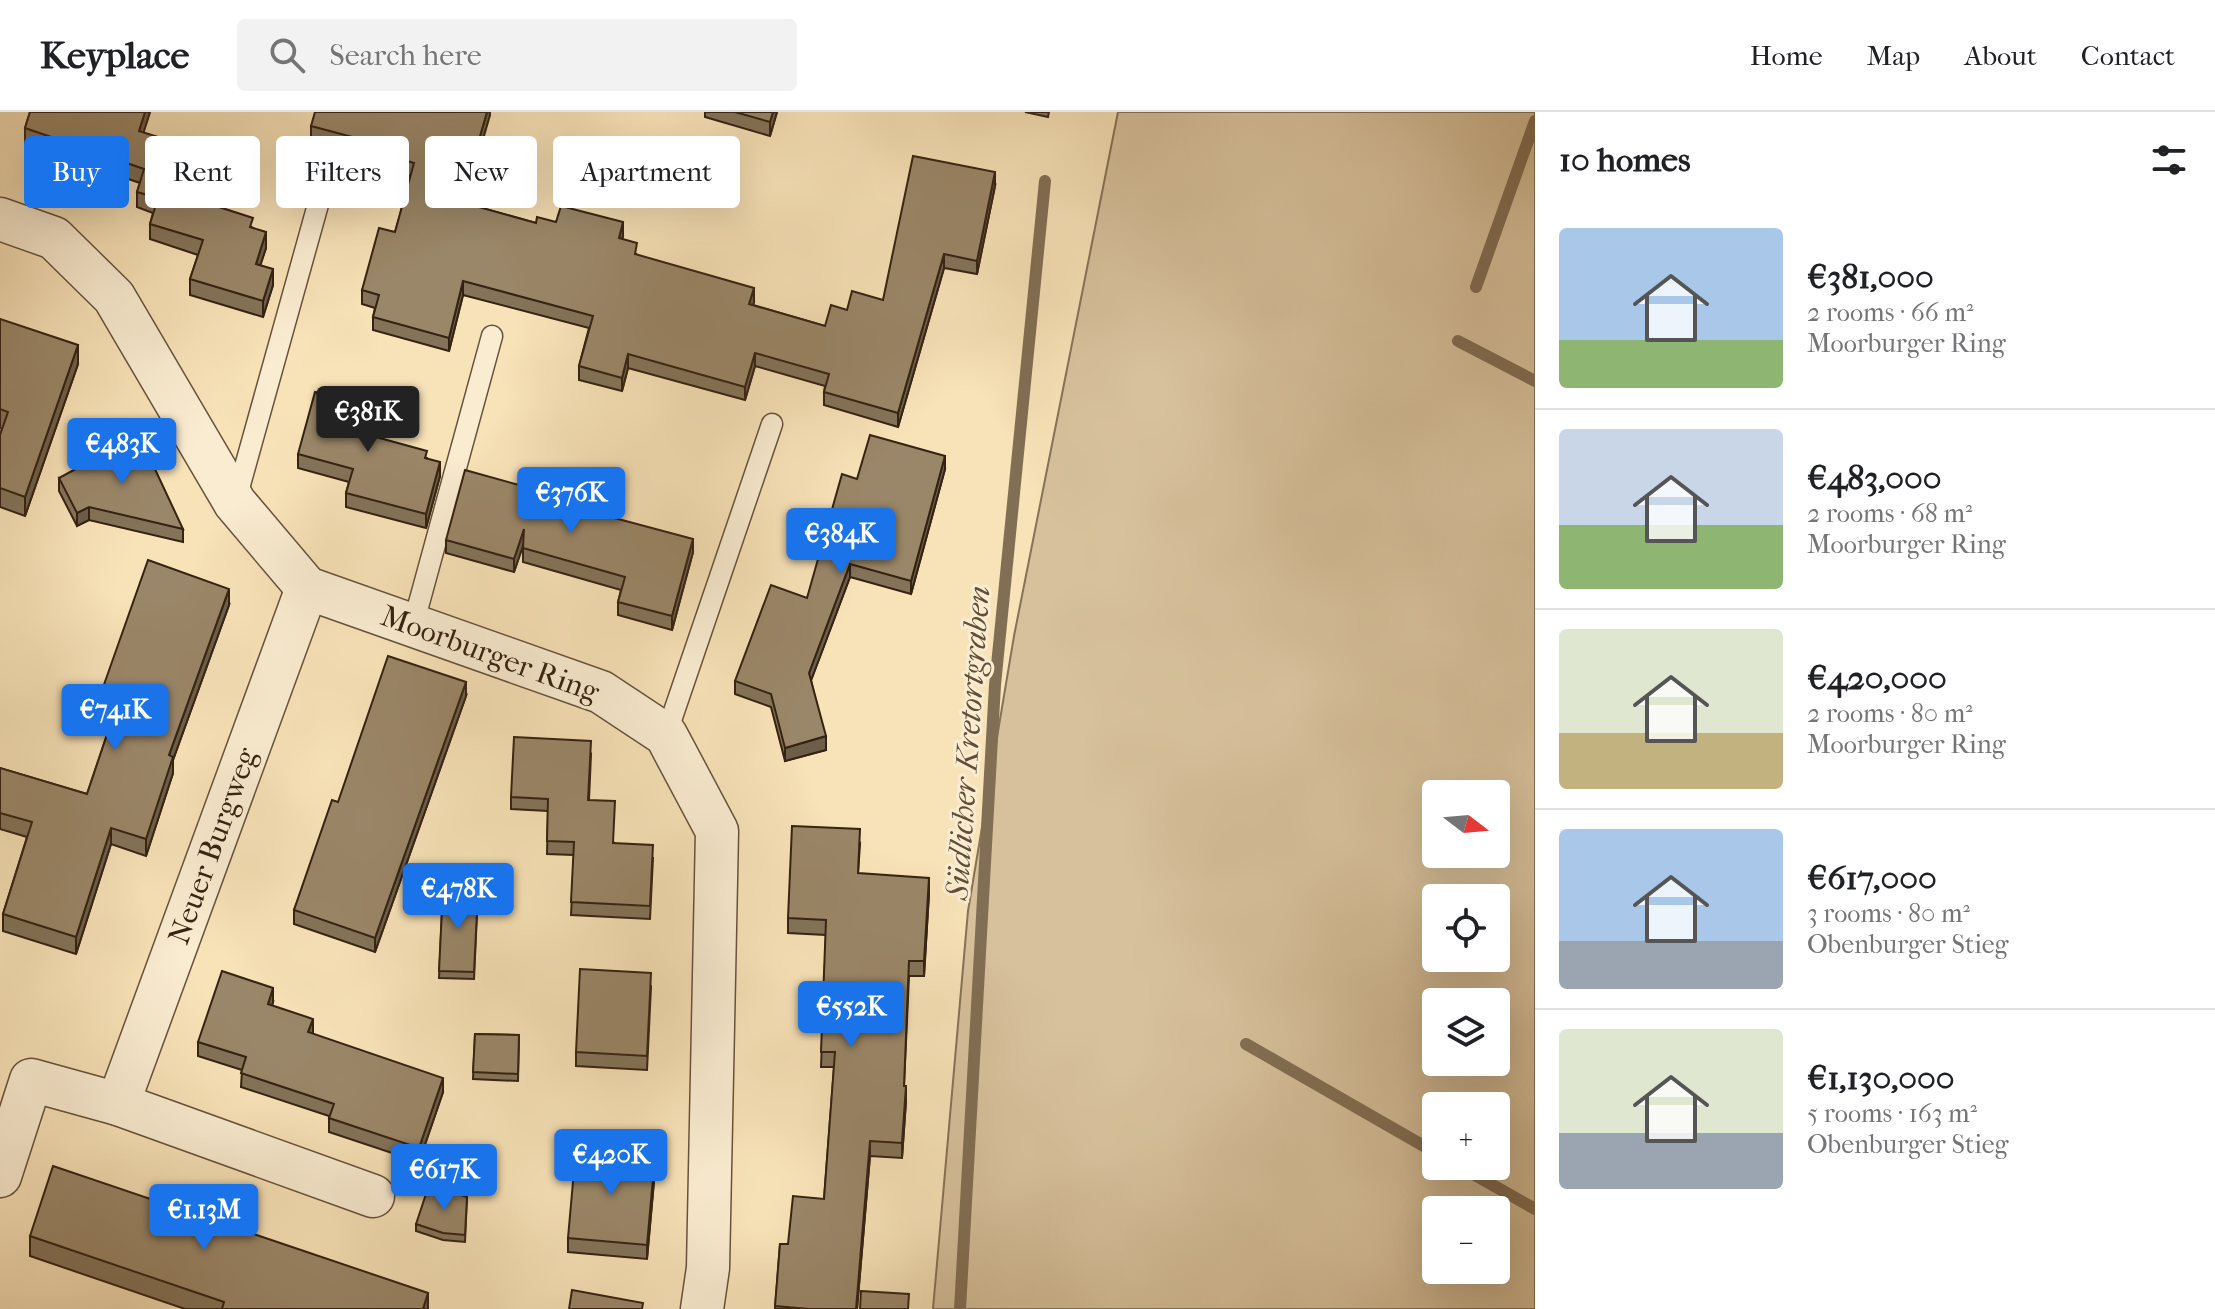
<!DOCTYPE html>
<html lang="en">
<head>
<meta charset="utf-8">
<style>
	body { margin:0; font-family:"IM FELL French Canon",serif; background:#f2f2f2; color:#202124; height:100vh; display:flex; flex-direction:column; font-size:30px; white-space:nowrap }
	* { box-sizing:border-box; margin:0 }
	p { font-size:26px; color:#757577 }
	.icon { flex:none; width:44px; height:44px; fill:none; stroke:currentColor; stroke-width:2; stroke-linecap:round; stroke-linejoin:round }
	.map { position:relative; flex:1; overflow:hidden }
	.details { display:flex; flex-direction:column; background:#fff; width:680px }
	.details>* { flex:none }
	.top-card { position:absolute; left:24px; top:24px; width:760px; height:72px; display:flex; gap:16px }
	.needle { width:52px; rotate:106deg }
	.fabs { position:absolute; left:1422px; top:668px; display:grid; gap:16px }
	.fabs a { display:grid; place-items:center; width:88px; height:88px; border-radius:8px; background:#fff; box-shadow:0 8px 32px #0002; font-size:40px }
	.price { position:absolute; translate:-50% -68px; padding:0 18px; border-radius:8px; background:#1a73e8; color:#fff; font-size:26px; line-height:52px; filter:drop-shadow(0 2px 4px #0008) }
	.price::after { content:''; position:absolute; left:50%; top:48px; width:24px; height:18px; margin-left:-12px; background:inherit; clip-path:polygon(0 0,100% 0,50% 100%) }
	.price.active { background:#222; color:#fff }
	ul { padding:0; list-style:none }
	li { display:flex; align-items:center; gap:24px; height:200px; padding:0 24px }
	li+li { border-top:2px solid #e0e0e0 }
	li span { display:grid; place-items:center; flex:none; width:224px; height:160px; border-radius:8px; color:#555 }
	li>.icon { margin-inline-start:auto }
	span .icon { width:96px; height:96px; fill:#fffc; stroke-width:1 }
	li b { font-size:34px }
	h2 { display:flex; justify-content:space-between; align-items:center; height:96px; padding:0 24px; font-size:34px }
	.pill { padding:0 28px; border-radius:8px; background:#fff; box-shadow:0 8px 32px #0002; font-size:28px; line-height:72px }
	.pill.active { background:#1a73e8; color:#fff }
	header { display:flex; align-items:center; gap:48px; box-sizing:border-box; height:112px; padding:0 40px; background:#fff; border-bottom:2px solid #e0e0e0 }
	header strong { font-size:38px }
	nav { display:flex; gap:44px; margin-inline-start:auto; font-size:28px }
	.search { width:560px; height:72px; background:#f2f2f2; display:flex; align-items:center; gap:20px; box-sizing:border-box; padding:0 28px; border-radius:8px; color:#757577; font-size:30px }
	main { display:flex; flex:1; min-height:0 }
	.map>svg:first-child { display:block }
	.green { fill:#d7c19c; stroke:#867257; stroke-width:2; fill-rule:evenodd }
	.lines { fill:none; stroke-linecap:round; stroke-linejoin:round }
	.stream { stroke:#826e54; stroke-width:12 }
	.service-casing { stroke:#66523c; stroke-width:23 }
	.minor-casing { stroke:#66523c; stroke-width:45 }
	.service { stroke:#faecd1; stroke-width:20 }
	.minor { stroke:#faecd1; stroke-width:42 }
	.wall { fill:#847359; stroke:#352212; stroke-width:2 }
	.shaded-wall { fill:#6c5e49; stroke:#352212; stroke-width:2 }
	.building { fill:#9a8668; stroke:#352212; stroke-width:2 }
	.labels { text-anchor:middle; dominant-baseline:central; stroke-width:6; stroke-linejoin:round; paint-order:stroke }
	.street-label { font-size:30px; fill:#352212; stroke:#faecd1 }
	.water-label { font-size:32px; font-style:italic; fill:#624e38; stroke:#faecd1 }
</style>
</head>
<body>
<header>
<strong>Keyplace</strong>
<div class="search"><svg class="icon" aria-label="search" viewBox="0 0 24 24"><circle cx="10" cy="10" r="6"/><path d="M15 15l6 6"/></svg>Search here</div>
<nav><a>Home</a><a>Map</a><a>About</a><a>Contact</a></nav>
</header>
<main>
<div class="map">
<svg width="1535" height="1197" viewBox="0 0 1535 1197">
	<rect width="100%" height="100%" fill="#f8e2b8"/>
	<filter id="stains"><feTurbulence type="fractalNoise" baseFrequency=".0025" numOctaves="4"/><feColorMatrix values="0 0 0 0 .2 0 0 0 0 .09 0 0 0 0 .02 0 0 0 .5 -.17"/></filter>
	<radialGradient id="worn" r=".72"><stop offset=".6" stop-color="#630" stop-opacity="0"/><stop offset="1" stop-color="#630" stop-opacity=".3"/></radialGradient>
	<path class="green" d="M1118,0H1535V1197H933L968,799L1014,524ZM1436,682H1496V742H1436ZM1436,786H1496V846H1436ZM1496,890V950H1436V890ZM1436,994H1496V1054H1436ZM1436,1098H1496V1158H1436Z"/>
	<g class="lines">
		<g class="stream">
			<path d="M1476,175L1535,9"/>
			<path d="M1458,229L1535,269"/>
			<path d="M1246,932L1436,1041"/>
			<path d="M1459,1054L1535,1097"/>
			<path d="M960,1197L995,573L1045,69"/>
		</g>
		<defs>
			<g id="service">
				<path d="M236,387L324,71"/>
				<path d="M413,513L492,224"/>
				<path d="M666,623L772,312"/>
			</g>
			<g id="minor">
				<path d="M0,107L54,126L114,185L235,391L307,476L601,580L666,623L717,719L708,1156L702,1197"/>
				<path d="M118,992L307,476"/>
				<path d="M0,1064L31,968L118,992L373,1084"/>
			</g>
		</defs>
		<use href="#service" class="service-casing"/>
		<use href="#minor" class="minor-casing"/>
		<use href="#service" class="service"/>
		<use href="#minor" class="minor"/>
	</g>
	<g class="wall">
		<path d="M30,0H150L143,20L214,61L226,81L221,96L253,116L266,136L260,153L273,173L263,205L190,183V167L198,143L150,127V112L153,101L137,95V80L140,71L25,32V16Z"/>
		<path d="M490,0L464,91L536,111L556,110L623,124L622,127L637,143L754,190L753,193L825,214L847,198L883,188L995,74L977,162L944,156L898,315L824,293V280L825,274L755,254L745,288L628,256L622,279L579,268V254L589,216L463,183L449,239L373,218V205L375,196L362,192V178L395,120L411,64L373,53V44L311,27V14Z"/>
		<path d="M705,0H777L770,24L705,5Z"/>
		<path d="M1025,0H1049L1048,5Z"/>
		<path d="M0,207L78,252L25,404L0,395V323L2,317L0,316Z"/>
		<path d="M383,312L380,326L427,346L440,364L426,416L346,395V381L349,370L298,356V342Z"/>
		<path d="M945,357L911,482L850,465L811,568L826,638L785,649L771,595L735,582V569L807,486L857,367Z"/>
		<path d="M59,366L183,417V430L89,408L77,414L59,379Z"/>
		<path d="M537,378L598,392L596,401L693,440L672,518L618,503V490L621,478L523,450V433L514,460L446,441V428Z"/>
		<path d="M229,493L173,648V661L146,744L111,732L76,842L3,819V802L27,725L0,717V656L87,682L114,602L101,597V581Z"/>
		<path d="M466,584L375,840L294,812V798L338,690Z"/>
		<path d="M591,642L589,688L614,731L653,746L650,807L571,803L574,743L547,742L548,699L511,697V685Z"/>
		<path d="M860,732L858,762L929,781L924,864H909L904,974L906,989L902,1046L870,1044L857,1197H775L780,1132H788L824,1087L834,955H821L826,823L788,821V806Z"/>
		<path d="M443,777L478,779L474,867L439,866Z"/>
		<path d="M651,875L647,958L576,954V940Z"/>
		<path d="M273,890L272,894L313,922L443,980L419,1050L329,1020V1004L241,975L242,958L198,944V930Z"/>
		<path d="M475,922L519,923L518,969L473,967Z"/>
		<path d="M655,1058L647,1147L568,1140V1126Z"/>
		<path d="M467,1085L465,1130L443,1128L416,1119V1112Z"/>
		<path d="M30,1124L428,1197H185L30,1144Z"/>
	</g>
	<g class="shaded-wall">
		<path d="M145,0H150L139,35V19Z"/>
		<path d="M487,0H490V3L461,103V90Z"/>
		<path d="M773,0H777L770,24V10Z"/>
		<path d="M995,60V74L977,162V149Z"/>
		<path d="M226,65V81L216,110V94Z"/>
		<path d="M623,110V124L619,139V126Z"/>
		<path d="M266,120V136L256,167V152Z"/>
		<path d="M944,142V156L898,315V301Z"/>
		<path d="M273,157V173L263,205V189Z"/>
		<path d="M463,169V183L449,239V226Z"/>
		<path d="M754,176V190L749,205V192Z"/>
		<path d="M78,233V252L25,404V385Z"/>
		<path d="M755,241V254L745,288V275Z"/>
		<path d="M628,242V256L622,279V266Z"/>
		<path d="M383,298V312L376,339V325Z"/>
		<path d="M945,344V357L911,482V469Z"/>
		<path d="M440,350V364L426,416V402Z"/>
		<path d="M598,379V392L592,413V400Z"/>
		<path d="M89,395V408L77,414V401Z"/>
		<path d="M524,417V431L514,460V447Z"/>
		<path d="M693,427V440L672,518V504Z"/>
		<path d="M850,452V465L809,574V561Z"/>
		<path d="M229,477V493L173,648V661L146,744V727L169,643Z"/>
		<path d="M466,570V584L375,840V826Z"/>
		<path d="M826,624V638L785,649V636Z"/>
		<path d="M111,716V732L76,842V825Z"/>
		<path d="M929,766V781L924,864V849Z"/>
		<path d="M273,876V890L268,906V892Z"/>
		<path d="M313,907V921L308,935V920Z"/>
		<path d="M443,966V980L419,1050V1036Z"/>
		<path d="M906,974V989L902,1046V1031Z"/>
		<path d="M870,1029V1044L857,1197H856Z"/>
		<path d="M655,1044V1058L647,1147V1133Z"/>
		<path d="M428,1181V1197H423Z"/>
	</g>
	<g class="building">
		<path d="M30,0H145L139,19L180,32L178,40L214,52L211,60L226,65L216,94L253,106L250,115L266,120L256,152L273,157L263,189L190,167L203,128L150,112L158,86L137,80L144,57L25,16Z"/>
		<path d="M315,0H487L461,90L536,111L537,105L556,110L561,94L623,110L619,126L637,131L635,142L754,176L749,192L825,214L831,193L847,198L852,179L883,188L913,44L995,60L977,149L944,142L898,301L824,280L829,262L755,241L745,275L628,242L622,266L579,254L593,204L463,169L449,226L373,205L379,183L362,178L379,116L395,120L414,51L373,39L375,31L311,14Z"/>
		<path d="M735,0H773L770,10Z"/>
		<path d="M0,207L78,233L25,385L0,376V323L8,300L0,297Z"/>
		<path d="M315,280L383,298L376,325L427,339L425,346L440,350L426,402L346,381L353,357L298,342Z"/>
		<path d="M139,323L183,417L89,395L77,401L59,366Z"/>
		<path d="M870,323L945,344L911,469L850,452L809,561L826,624L785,636L771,582L735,569L771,473L807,486L842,362L857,367Z"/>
		<path d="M465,358L537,378L541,362L598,379L592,400L693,427L672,504L618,490L625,465L523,436L524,417L514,447L446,428Z"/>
		<path d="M148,448L229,477L169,643L173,645L146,727L111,716L76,825L3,802L32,710L0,701V656L87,682L119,587L101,581Z"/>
		<path d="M388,544L466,570L375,826L294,798L332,688L338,690Z"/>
		<path d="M514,625L591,629L588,688L615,689L613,731L653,733L650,794L571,790L574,730L547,729L548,687L511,685Z"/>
		<path d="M792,714L860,717L858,761L929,766L924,849H909L904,974H906L902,1031L870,1029L856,1197H809L775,1194L780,1132H788L793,1084L824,1087L835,940H821L826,808L788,806Z"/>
		<path d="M443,777L478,779L474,860L439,859Z"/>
		<path d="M580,857L651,861L647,944L576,940Z"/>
		<path d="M222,859L273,876L268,892L313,907L308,920L443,966L419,1036L329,1006L334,992L241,961L246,945L198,930Z"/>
		<path d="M475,922L519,923L518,962L473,960Z"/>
		<path d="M576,1036L655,1044L647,1133L568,1126Z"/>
		<path d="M53,1054L428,1181L423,1197H222L224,1190L30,1124Z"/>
		<path d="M429,1073L467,1085L465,1123L443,1121L416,1112Z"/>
		<path d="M572,1178L643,1191L642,1197H569Z"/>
		<path d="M861,1179L909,1182L908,1197H860Z"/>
	</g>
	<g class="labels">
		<g class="street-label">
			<text transform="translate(490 542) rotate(20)">Moorburger Ring</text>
			<text transform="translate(213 734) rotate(-70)">Neuer Burgweg</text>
		</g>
		<g class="water-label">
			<text transform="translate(968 631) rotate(-86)">Südlicher Kretortgraben</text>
		</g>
	</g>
	<rect width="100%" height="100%" filter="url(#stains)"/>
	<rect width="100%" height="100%" fill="url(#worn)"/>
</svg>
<div class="fabs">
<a><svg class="needle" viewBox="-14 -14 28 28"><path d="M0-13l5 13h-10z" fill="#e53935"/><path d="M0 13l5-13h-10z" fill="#757577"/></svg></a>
<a><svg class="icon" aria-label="locate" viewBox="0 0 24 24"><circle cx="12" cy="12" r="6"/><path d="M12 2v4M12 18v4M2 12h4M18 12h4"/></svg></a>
<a><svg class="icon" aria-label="layers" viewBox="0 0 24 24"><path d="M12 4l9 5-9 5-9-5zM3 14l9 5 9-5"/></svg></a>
<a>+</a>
<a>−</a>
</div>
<b class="price active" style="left:368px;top:342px">€381K</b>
<b class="price" style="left:122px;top:374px">€483K</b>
<b class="price" style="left:571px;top:423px">€376K</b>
<b class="price" style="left:841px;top:464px">€384K</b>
<b class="price" style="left:115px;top:640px">€741K</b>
<b class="price" style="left:458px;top:819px">€478K</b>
<b class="price" style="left:851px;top:937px">€552K</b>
<b class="price" style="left:611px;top:1085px">€420K</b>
<b class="price" style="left:444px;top:1100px">€617K</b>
<b class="price" style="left:204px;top:1140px">€1.13M</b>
<div class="top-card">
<a class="pill active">Buy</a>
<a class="pill">Rent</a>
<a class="pill">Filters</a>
<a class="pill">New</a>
<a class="pill">Apartment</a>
</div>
</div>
<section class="details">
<h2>10 homes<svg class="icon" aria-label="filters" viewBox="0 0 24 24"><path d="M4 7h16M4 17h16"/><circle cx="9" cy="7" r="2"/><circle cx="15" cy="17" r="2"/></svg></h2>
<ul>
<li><span style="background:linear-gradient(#a9c7e8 70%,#8fb573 0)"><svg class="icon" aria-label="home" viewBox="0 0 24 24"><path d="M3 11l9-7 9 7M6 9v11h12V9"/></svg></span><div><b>€381,000</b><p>2 rooms · 66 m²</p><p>Moorburger Ring</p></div></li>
<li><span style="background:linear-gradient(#c9d6e8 60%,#8fb573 0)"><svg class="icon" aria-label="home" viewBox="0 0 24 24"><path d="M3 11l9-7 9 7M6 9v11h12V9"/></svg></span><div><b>€483,000</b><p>2 rooms · 68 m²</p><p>Moorburger Ring</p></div></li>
<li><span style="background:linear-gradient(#dfe7d0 65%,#c2b280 0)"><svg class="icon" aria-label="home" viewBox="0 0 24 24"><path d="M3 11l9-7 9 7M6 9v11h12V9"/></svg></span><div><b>€420,000</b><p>2 rooms · 80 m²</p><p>Moorburger Ring</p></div></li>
<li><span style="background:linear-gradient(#a9c7e8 70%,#9aa5b1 0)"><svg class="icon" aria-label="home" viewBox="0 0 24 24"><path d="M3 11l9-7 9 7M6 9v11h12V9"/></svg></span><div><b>€617,000</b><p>3 rooms · 80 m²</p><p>Obenburger Stieg</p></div></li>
<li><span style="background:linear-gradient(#dfe7d0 65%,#9aa5b1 0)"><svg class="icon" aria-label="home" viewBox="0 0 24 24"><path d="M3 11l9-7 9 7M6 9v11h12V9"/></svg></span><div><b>€1,130,000</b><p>5 rooms · 163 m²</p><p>Obenburger Stieg</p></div></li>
</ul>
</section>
</main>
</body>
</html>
